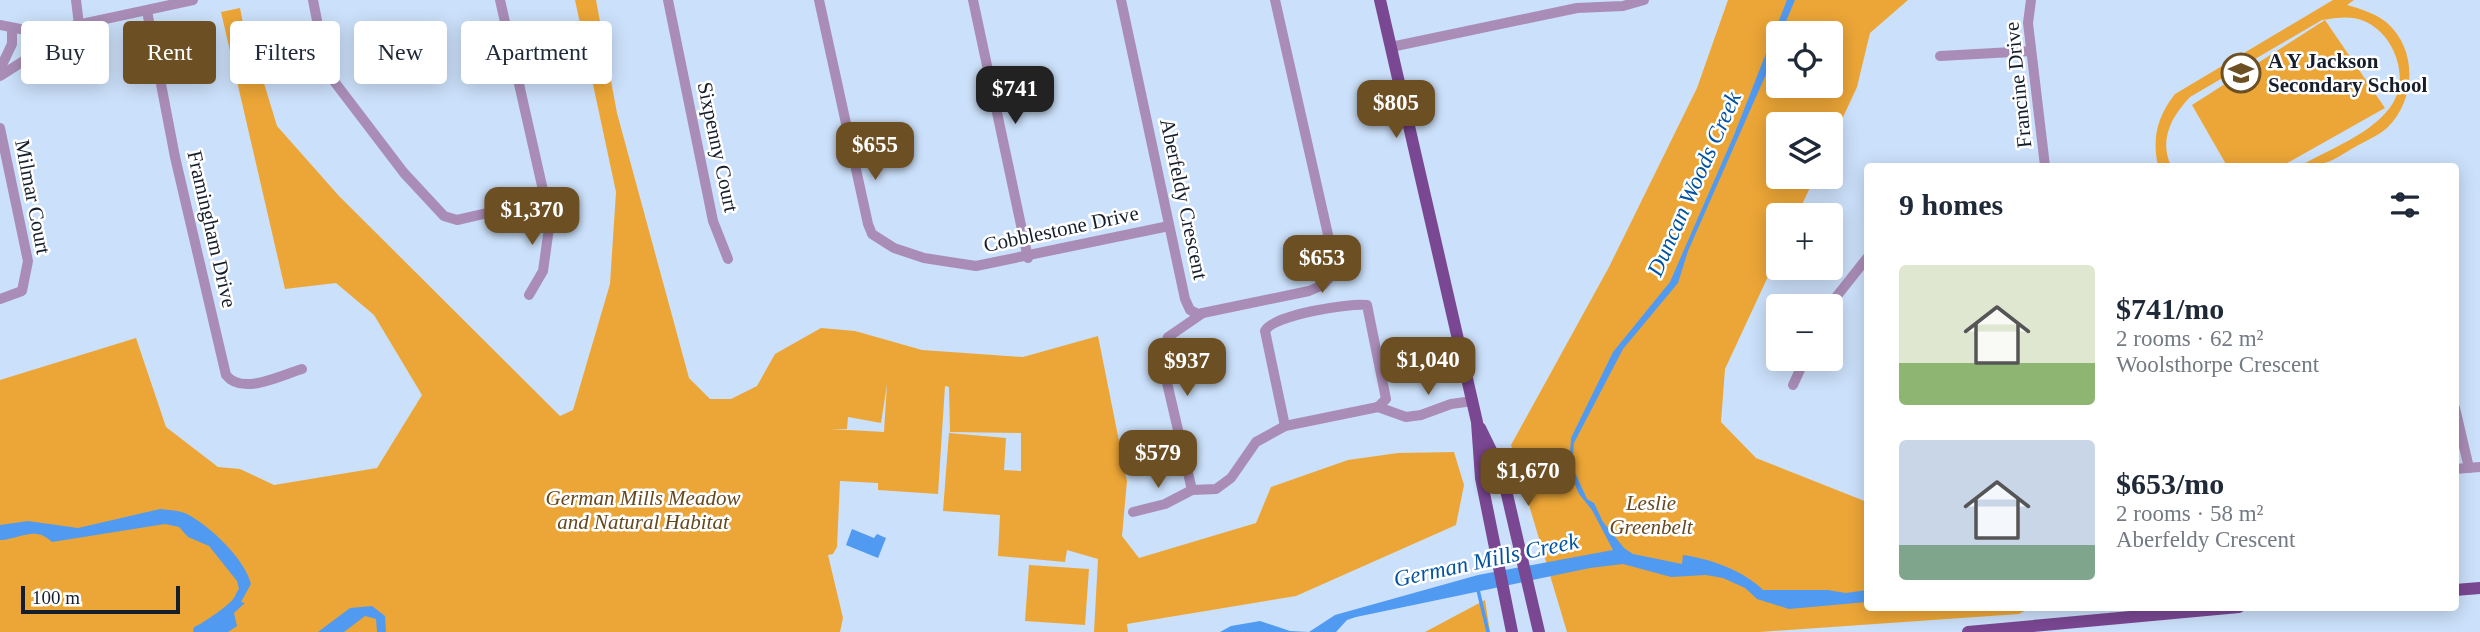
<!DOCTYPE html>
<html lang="en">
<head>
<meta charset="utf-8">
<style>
	body { margin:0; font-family:Georgia,serif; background:#f2f2f3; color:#1f2937; height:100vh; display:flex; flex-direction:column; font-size:26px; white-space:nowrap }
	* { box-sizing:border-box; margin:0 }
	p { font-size:23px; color:#747a83 }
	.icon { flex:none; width:38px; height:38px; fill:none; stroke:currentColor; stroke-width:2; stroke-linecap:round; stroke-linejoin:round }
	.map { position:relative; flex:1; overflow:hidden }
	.side { position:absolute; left:1864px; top:163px; width:595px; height:448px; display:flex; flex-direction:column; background:#fff; border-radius:7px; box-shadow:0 4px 18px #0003 }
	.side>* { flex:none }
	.hud { position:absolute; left:21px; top:21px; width:665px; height:63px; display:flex; gap:14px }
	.tools { position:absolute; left:1766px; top:21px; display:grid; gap:14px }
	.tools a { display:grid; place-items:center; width:77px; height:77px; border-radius:7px; background:#fff; box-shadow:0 4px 18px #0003; font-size:35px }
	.scale { position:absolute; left:21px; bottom:18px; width:159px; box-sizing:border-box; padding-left:7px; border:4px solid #151e2a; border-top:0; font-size:19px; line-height:24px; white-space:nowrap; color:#151e2a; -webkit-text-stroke:5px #fff; paint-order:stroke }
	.price { position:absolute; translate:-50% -60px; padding:0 16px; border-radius:14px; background:#6d4f24; color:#fff; font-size:23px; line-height:46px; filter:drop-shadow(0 2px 4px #0008) }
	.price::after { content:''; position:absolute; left:50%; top:42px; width:21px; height:16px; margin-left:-10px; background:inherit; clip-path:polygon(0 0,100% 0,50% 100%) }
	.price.selected { background:#222; color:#fff }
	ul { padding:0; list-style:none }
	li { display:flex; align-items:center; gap:21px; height:175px; padding:0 35px }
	li span { display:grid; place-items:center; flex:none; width:196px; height:140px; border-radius:7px; color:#555 }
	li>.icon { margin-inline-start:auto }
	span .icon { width:84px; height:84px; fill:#fffc; stroke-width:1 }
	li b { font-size:30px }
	h2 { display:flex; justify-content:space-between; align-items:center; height:84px; padding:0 35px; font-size:30px }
	.chip { padding:0 24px; border-radius:7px; background:#fff; box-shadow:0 4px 18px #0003; font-size:24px; line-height:63px }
	.chip.selected { background:#6d4f24; color:#fff }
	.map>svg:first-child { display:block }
	.green { fill:#eca637; fill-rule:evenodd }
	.water { fill:#519af2 }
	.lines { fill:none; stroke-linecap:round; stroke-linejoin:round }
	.stream { stroke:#519af2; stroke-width:3.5 }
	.minor { stroke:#a98db7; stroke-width:10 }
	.major { stroke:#7a4792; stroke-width:12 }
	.labels { text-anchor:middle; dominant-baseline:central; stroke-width:5; stroke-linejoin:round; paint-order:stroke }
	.poi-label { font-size:21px; font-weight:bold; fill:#151e2a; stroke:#fff; text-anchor:start }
	.street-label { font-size:21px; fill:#151e2a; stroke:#fff }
	.park-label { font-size:21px; font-style:italic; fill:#66481d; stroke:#fff }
	.water-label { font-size:23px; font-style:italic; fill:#0053a1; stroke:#fff }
</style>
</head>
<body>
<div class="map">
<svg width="2480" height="632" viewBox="0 0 2480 632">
	<rect width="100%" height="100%" fill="#cbe0fa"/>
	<g class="green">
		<path d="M575,0H596L617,113L689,378L710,399H731L757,386L775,354L821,328L855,331L922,350L1023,357L1098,336L1127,481L1122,536L1139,558L1256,523L1271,487L1348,460L1398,453L1454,452L1464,485L1456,525L1296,596L1127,624L1128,632H1094L1098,559L1067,550L1065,562L998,556L1000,515L943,511L949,433L1006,438L1004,470L1021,471V433L950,432L949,387L945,386L938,494L878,490V483L840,481L837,547L833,554L828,555L843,618L840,632H0V380L136,338L166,427L218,467L240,469L274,485L377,468L422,395L374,315L336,283L285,289L221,12L240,8L246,38L250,37L277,126L339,196L560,416L573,410L610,284L616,192ZM887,384L884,432L830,429H847L848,417L881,423Z"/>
		<path d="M1728,0H1908L1870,33L1857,87L1831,143L1830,124H1778V177H1815L1797,215H1778V255L1725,369L1721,422L1756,458L1867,502V607H2032L2019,614L1760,632H1567L1511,445L1609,267L1697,88ZM1778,33H1830V86H1778Z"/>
		<path d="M2333,0H2354L2347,5C2361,9 2374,13 2386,22C2418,49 2416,100 2387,128C2378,136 2365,141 2355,147C2333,160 2326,166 2300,166C2329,149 2375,133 2393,103C2410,75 2393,33 2364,21C2350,15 2336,18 2322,20L2190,97C2171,117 2159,140 2171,166H2158C2152,138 2157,117 2175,94Z"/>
		<path d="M2325,20L2385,108L2282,166H2227L2192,105Z"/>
		<path d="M1029,565L1089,569L1085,625L1025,621Z"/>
		<path d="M1485,600L1490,632H1425Z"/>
	</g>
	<g class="water">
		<path d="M1787,0H1795L1781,33H1778L1767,72L1688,251L1678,283L1623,349L1574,443L1572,466L1587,499L1594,503L1603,522L1624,548L1633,554L1682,564L1683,555C1710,559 1743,570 1763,590H1828L1846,593L1867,590V602L1789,609L1757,599L1745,588L1723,578L1706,575L1671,577L1623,564L1590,568L1356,617L1347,620L1336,632H1220L1231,626L1260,621L1290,631L1309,632L1335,615L1478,575L1613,550L1592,510L1579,494L1569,470L1571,438L1613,352L1670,282L1734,135Z"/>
		<path d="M160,509C168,510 179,510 187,514C210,526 245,559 251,584L241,602L245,603L234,613L237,626L228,632H193L194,627C199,626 231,604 233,599C236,596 236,592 239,589L237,581L209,546L188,537L179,527L165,524L52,542C35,525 21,539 0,540V525L28,521L78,528Z"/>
		<path d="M852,529L874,538L877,534L886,538L878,558L846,545Z"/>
		<path d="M372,606L385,616L386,632H377L376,619L365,616L344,632H318L350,608Z"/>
	</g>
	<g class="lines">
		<path class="stream" d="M1478,590L1488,632"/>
		<g class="minor">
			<path d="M76,0L79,25"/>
			<path d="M313,0L327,72L404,173L444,216L457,220L545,200"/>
			<path d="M500,0L550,221L543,271L529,295"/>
			<path d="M668,0L713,221L728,259"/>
			<path d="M819,0L868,224L872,234L894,248L924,258L976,266L1169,226"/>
			<path d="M973,0L1028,258"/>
			<path d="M1121,0L1185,299L1190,310L1198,314L1309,291L1323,285L1336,270L1275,0"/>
			<path d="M2031,0L2028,23L2045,166"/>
			<path d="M147,11L175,157L226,375C242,396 281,375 302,369"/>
			<path d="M0,25L40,33L193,0"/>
			<path d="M1391,47L1577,8L1623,6L1644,0"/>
			<path d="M1940,56L2031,51"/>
			<path d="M0,69L12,44V29"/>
			<path d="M0,76L77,27"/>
			<path d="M0,128L28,261L22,291L0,299"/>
			<path d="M1829,306L1867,258"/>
			<path d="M1793,385L1805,359"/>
			<path d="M2455,408L2469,468"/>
			<path d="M1285,426L1265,331C1273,315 1348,303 1367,305L1386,399L1378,407"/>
			<path d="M2455,469L2480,467"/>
			<path d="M1192,490L1161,357L1168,337L1203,313"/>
			<path d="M1133,512L1165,504L1192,490L1216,489L1231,478L1256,442L1285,426L1378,407L1406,417L1421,415L1451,404L1473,401"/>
		</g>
		<g class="major">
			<path d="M1380,0L1477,422L1481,478L1512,632"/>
			<path d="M1480,428L1502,473L1539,632"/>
			<path d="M2455,590L2480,588"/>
			<path d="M1968,632L2239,607"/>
		</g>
	</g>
	<defs>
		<symbol id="school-ring" viewBox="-11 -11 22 22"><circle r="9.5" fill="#fff" stroke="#6d4f24" stroke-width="1.5"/><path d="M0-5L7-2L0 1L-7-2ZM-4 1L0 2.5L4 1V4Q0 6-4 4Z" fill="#6d4f24"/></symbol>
	</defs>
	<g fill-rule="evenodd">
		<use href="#school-ring" x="2219" y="51" width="44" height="44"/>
	</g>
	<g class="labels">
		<g class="poi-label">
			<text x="2268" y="61">A Y Jackson<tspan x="2268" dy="24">Secondary School</tspan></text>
		</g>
		<g class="street-label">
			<text transform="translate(2018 85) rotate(-96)">Francine Drive</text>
			<text transform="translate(718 147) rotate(78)">Sixpenny Court</text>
			<text transform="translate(33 197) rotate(79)">Milmar Court</text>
			<text transform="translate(1184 199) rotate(78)">Aberfeldy Crescent</text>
			<text transform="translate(212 229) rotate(77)">Framingham Drive</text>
			<text transform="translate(1061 229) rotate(-12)">Cobblestone Drive</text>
		</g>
		<g class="park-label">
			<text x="643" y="498">German Mills Meadow<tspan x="643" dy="24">and Natural Habitat</tspan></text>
			<text x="1651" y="503">Leslie<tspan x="1651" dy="24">Greenbelt</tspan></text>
		</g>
		<g class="water-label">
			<text transform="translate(1694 184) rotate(-66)">Duncan Woods Creek</text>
			<text transform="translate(1486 560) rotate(-12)">German Mills Creek</text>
		</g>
	</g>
</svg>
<div class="tools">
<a><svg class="icon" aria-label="locate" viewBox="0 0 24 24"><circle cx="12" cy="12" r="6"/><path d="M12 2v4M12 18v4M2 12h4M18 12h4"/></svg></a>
<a><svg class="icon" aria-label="layers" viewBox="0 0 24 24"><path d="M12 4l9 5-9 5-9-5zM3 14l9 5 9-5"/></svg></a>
<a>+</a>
<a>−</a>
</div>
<div class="scale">100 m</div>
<b class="price selected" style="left:1015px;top:126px">$741</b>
<b class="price" style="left:1396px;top:140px">$805</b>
<b class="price" style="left:875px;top:182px">$655</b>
<b class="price" style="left:532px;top:247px">$1,370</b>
<b class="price" style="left:1322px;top:295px">$653</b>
<b class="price" style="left:1428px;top:397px">$1,040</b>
<b class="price" style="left:1187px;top:398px">$937</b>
<b class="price" style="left:1158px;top:490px">$579</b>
<b class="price" style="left:1528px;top:508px">$1,670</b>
<div class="hud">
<a class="chip">Buy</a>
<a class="chip selected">Rent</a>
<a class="chip">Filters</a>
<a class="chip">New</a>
<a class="chip">Apartment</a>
</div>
<section class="side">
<h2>9 homes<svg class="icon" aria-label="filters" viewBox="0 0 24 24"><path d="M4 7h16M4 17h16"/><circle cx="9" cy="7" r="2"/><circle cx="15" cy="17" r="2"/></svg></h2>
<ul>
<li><span style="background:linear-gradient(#dfe7d0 70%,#8fb573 0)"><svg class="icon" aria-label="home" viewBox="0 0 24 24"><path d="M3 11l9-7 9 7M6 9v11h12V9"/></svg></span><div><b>$741/mo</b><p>2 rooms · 62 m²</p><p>Woolsthorpe Crescent</p></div></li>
<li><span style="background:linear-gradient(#c9d6e8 75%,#7fa58c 0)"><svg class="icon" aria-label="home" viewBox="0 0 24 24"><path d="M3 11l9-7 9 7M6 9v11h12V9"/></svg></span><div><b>$653/mo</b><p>2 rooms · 58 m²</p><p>Aberfeldy Crescent</p></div></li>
</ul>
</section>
</div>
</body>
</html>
